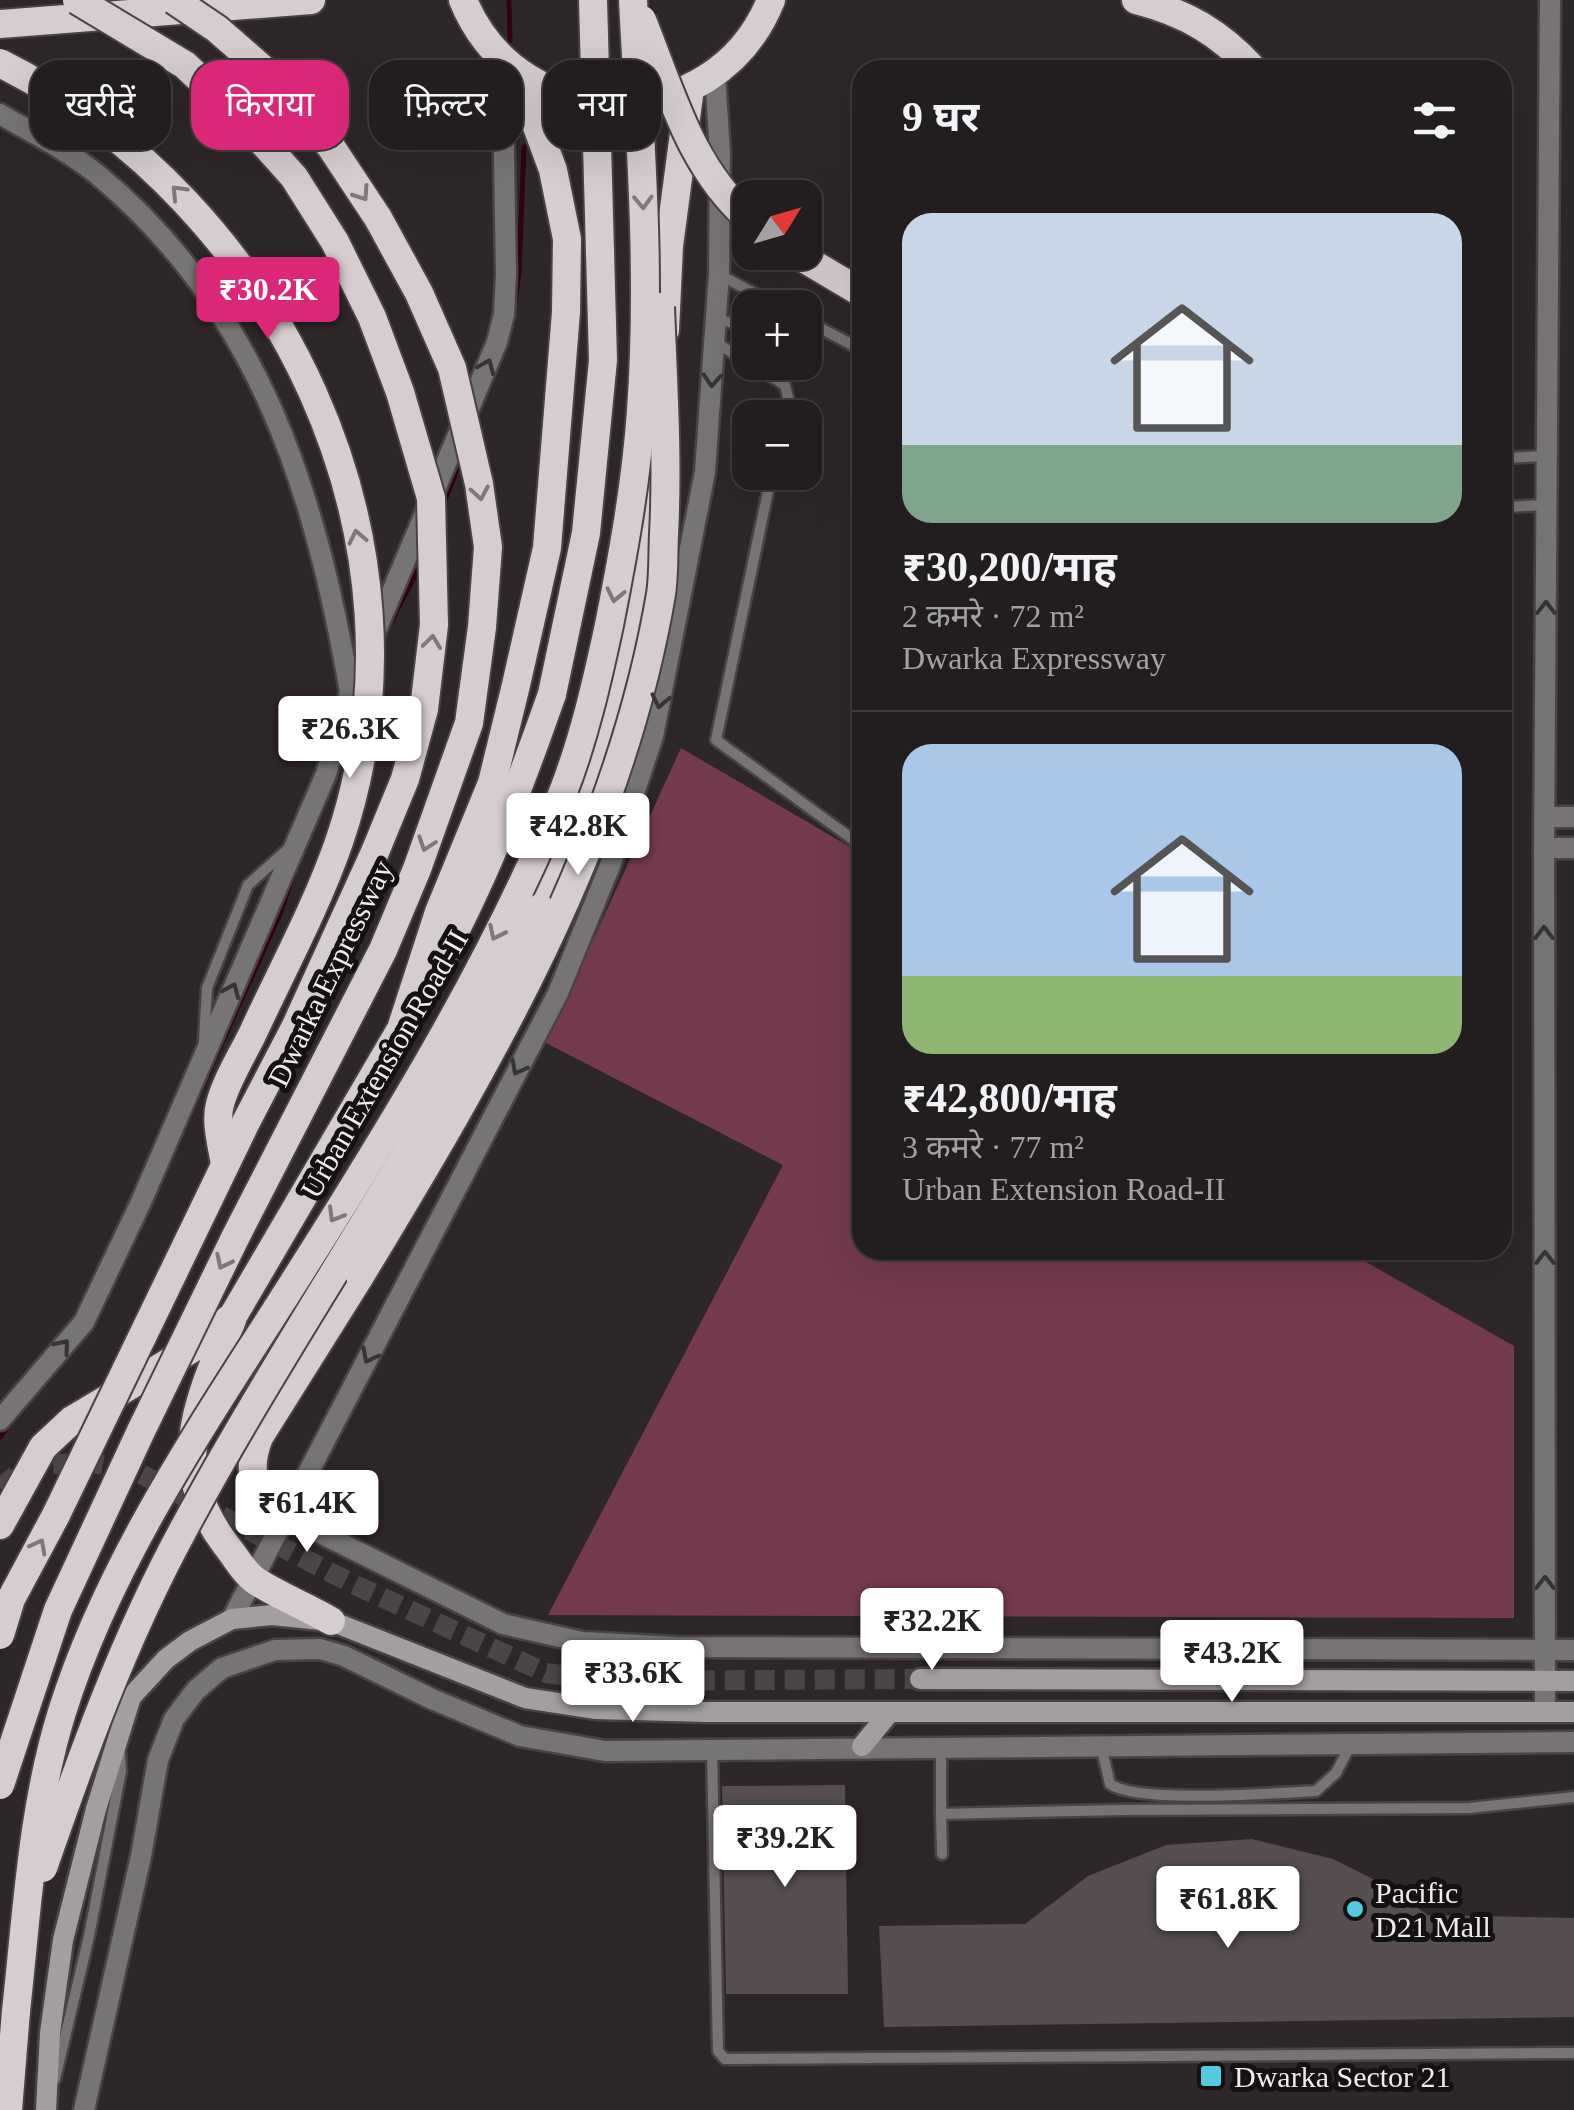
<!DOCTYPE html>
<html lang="hi">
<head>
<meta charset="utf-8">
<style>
	body { margin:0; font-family:"Times New Roman","Noto Sans Devanagari",serif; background:#2e2a2c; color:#f1f3f6; height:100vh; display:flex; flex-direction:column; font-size:38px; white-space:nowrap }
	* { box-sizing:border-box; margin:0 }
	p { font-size:32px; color:#a2a2a4 }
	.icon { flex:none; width:55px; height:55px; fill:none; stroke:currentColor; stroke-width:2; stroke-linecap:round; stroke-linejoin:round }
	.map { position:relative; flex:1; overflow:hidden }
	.details { position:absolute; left:852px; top:60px; width:660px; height:1200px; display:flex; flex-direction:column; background:#221d1f; border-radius:30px; box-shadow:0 10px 40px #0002,0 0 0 2px #3f3b3d }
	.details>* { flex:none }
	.top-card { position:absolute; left:30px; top:60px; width:672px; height:90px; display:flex; gap:20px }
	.needle { width:65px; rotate:53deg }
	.fabs { position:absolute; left:732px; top:180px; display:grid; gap:20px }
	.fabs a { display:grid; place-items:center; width:90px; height:90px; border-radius:20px; background:#221d1f; box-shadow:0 10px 40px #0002,0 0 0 2px #3f3b3d; font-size:50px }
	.price { position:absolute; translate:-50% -85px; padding:0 22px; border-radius:10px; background:#fff; color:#222; font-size:32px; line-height:65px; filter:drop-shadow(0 2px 5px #0008) }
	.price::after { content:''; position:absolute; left:50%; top:60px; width:30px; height:22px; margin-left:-15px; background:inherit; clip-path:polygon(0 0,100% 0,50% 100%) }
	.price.on { background:#db2777; color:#fff }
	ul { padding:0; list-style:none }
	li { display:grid; align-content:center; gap:20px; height:530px; padding:0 50px }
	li+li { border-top:2px solid #3f3b3d }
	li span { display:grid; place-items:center; height:310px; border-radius:30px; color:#555 }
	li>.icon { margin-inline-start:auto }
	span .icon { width:180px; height:180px; fill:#fffc; stroke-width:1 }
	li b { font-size:42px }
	h2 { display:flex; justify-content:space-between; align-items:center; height:120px; padding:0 50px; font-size:42px }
	.pill { padding:0 35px; border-radius:30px; background:#221d1f; box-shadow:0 10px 40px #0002,0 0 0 2px #3f3b3d; font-size:35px; line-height:90px }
	.pill.on { background:#db2777; color:#fff }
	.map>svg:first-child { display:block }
	.green { fill:#743b4d }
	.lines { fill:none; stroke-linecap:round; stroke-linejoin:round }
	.stream { stroke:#330116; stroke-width:5 }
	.building { fill:#564e50 }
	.secondary-tunnel { stroke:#4b4546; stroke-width:20; stroke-dasharray:20 10; stroke-linecap:butt }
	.service-casing { stroke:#494344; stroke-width:15 }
	.minor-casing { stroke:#494344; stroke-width:25 }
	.tertiary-casing { stroke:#494344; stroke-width:25 }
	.secondary-casing { stroke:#494344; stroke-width:25 }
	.trunk-casing { stroke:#494344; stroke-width:32 }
	.service { stroke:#777474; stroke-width:10 }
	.minor { stroke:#777474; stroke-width:20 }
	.tertiary { stroke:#777474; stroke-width:20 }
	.secondary { stroke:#a39e9f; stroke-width:20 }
	.trunk { stroke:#d6cdcf; stroke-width:28 }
	.trunk-bridge-casing { stroke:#494344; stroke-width:32; stroke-linecap:butt }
	.trunk-bridge { stroke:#d6cdcf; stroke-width:28 }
	.oneway { stroke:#7f787a }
	.oneway2 { stroke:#373434 }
	.poi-dot { fill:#55cadf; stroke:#141112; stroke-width:4 }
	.labels { text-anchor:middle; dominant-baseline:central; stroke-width:10; stroke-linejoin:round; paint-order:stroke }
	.street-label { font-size:30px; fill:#f0eced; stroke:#141112 }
	.poi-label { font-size:30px; fill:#f0eced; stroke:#141112; text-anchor:start }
</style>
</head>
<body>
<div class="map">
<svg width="1574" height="2110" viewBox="0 0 1574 2110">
	<rect width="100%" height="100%" fill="#2e2729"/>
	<path class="green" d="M681,748L862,854V1250H1345L1514,1346V1618L548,1615L783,1165L546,1043Z"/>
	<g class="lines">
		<g class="stream">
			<path d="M509,0L510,41"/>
			<path d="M512,323L519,272L524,147"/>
			<path d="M443,505L461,460"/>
			<path d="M385,633L422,562"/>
			<path d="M186,1123L280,914L296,867"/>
			<path d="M96,1318L126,1256"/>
			<path d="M0,1437L26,1404"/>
		</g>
	</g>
	<g class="building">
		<path d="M845,1785L848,1994H726L722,1786Z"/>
		<path d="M1252,1839L1333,1859L1383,1884L1428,1915L1574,1918V2017L884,2027L879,1926L1025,1924L1088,1876L1166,1845Z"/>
	</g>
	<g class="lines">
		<path class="secondary-tunnel" d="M0,1488L23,1470L50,1464L93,1463L135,1471L353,1584L546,1673L608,1681L920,1679"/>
		<defs>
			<g id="service">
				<path d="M720,275L782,308"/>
				<path d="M716,319L750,327"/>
				<path d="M805,320L862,350"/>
				<path d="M715,342L785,385L788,397L783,418"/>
				<path d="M1502,458L1546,456"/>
				<path d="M772,472L716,740L862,846"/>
				<path d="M1502,507L1546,505"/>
				<path d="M204,1041L207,988L248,885L288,849"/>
				<path d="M1101,1746L1110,1784C1137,1804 1277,1793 1316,1791L1336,1773L1351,1744"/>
				<path d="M941,1747V1814L1120,1810L1469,1808L1574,1797"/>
				<path d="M712,1748L718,2051L725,2059L1574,2053"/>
				<path d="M941,1814L942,1854"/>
				<path d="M55,2079L89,1936L121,1771L120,1753"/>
			</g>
			<path id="minor" d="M0,114C32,133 69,151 98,175C260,310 315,492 350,692"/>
			<g id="tertiary">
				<path d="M1544,817H1574"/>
				<path d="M1544,848H1574"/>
				<path d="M0,1420L84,1322L141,1202L326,774L350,692L497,342L504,314L506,274L503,99L515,69"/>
				<path d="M288,1517L503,1624L582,1642L676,1647L1574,1650"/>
				<path d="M232,1619L558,993L611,863L653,736L705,472L719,274L720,154L715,73"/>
				<path d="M1545,1712L1544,848L1550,0"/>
				<path d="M84,2110L141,1856L158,1760L174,1719L196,1690L222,1668L275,1650L320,1649L344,1656L432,1699L520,1736L605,1751L1574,1742"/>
			</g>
			<g id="secondary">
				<path d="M920,1679L1574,1681"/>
				<path d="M862,1746L890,1712"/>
				<path d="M46,2110L50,2033L63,1940L96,1809L131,1697L166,1659L190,1641L232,1619L272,1615L331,1621L525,1698L596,1709L706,1712H1574"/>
			</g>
			<g id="trunk">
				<path d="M463,0C519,137 715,139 771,0"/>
				<path d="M1136,0C1186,13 1219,32 1254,70"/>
				<path d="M0,24L311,0"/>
				<path d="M793,252L862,293"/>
				<path d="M665,330L669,246L690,88"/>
				<path d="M540,908L595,769L622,675L657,473"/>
				<path d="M431,976C482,886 518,791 552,694"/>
				<path d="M232,1320C198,1401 166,1466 226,1545C235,1556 244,1573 256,1581C279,1596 307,1607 331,1621"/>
				<path d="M288,1517C258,1489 243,1480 259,1437L360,1276"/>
				<path d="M0,1525L43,1447L72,1420L193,1348L233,1316L401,1029L439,912L492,783L516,685L547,548L566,312L567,239L553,170L533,116L526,78"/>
				<path d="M8,2110L16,2011"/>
			</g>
		</defs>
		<use href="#service" class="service-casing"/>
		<use href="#minor" class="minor-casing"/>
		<use href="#tertiary" class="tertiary-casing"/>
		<use href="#secondary" class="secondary-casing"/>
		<use href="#trunk" class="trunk-casing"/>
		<use href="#service" class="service"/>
		<use href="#minor" class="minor"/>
		<use href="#tertiary" class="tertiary"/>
		<use href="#secondary" class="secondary"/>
		<use href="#trunk" class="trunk"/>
		<defs>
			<g id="trunk-bridge">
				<path d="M642,20C671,92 690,167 750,220"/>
				<path d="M0,63C278,202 442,541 339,842C316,908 281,972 252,1035C241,1057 226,1081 220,1104C215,1122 222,1146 225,1164"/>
				<path d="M552,694L586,533L603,360L593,0"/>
				<path d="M360,1276C489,1063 619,844 661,594C664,575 663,554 664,534C668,458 663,382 660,307"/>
				<path d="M0,1635L11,1599L56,1515L246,1122L295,1028L375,852L405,779L424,709L434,625L431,498L400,392L372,317L335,242L294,177L242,119L185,65L77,0"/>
				<path d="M0,1785L58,1610L141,1431L236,1236L383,950L417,869L469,723L482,627L488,547L479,484L452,368L419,293L378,218L331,147L280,84L217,29L174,0"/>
				<path d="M43,1868C83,1753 124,1639 182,1532C295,1321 437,1126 540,908"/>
				<path d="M16,2011C27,1912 32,1808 62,1712C113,1550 215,1408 304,1266C399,1116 496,957 563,792C584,738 597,681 609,625C623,554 636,483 641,411C651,274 640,137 633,0"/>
			</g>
		</defs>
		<use href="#trunk-bridge" class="trunk-bridge-casing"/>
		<use href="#trunk-bridge" class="trunk-bridge"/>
	</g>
	<defs><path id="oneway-chevron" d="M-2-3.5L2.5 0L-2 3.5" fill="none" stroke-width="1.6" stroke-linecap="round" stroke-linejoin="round" transform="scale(2.5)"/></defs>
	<g class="oneway">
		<use href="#oneway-chevron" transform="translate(178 192) rotate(-134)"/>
		<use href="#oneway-chevron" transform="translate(362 194) rotate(56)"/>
		<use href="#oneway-chevron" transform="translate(643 202) rotate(88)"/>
		<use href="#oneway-chevron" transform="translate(480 493) rotate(80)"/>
		<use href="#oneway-chevron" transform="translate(357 537) rotate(-102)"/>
		<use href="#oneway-chevron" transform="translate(615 595) rotate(102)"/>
		<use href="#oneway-chevron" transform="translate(432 642) rotate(-83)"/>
		<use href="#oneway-chevron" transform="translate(426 844) rotate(109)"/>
		<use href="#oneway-chevron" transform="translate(496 933) rotate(116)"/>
		<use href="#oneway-chevron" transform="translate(335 1215) rotate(121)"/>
		<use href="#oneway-chevron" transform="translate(223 1262) rotate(116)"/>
		<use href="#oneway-chevron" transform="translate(39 1546) rotate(-62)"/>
	</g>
	<g class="oneway2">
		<use href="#oneway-chevron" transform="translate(487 366) rotate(-67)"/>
		<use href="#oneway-chevron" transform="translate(712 380) rotate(94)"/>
		<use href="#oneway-chevron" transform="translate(1546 608) rotate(-90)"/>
		<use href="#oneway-chevron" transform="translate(660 701) rotate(102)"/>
		<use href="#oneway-chevron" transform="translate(1544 933) rotate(-90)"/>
		<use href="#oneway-chevron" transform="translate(232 990) rotate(-67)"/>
		<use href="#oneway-chevron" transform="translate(518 1068) rotate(118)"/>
		<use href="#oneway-chevron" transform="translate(1545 1258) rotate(-90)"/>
		<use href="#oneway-chevron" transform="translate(63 1346) rotate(-50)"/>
		<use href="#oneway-chevron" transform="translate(369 1356) rotate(117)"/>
		<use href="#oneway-chevron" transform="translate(1545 1583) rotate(-90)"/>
	</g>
	<g class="poi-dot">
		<circle cx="1355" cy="1909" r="10"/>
		<rect x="1199" y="2064" width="24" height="24" rx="5"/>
	</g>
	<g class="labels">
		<g class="street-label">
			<text transform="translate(330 973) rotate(-64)">Dwarka Expressway</text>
			<text transform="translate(384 1064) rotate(-60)">Urban Extension Road-II</text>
		</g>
		<g class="poi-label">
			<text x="1375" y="1892">Pacific<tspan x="1375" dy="34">D21 Mall</tspan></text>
			<text x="1234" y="2076">Dwarka Sector 21</text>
		</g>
	</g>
</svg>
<div class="fabs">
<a><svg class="needle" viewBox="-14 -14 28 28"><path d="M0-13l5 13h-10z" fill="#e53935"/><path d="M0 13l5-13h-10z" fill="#a2a2a4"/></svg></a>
<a>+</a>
<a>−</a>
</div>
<b class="price on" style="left:268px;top:342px">₹30.2K</b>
<b class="price" style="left:350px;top:781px">₹26.3K</b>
<b class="price" style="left:578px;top:878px">₹42.8K</b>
<b class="price" style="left:307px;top:1555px">₹61.4K</b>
<b class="price" style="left:932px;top:1673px">₹32.2K</b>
<b class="price" style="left:1232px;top:1705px">₹43.2K</b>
<b class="price" style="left:633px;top:1725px">₹33.6K</b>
<b class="price" style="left:785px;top:1890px">₹39.2K</b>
<b class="price" style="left:1228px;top:1951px">₹61.8K</b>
<div class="top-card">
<a class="pill">खरीदें</a>
<a class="pill on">किराया</a>
<a class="pill">फ़िल्टर</a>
<a class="pill">नया</a>
</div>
<section class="details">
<h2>9 घर<svg class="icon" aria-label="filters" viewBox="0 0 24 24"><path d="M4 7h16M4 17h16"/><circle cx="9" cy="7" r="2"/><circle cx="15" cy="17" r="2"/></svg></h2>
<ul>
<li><span style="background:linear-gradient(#c9d6e8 75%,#7fa58c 0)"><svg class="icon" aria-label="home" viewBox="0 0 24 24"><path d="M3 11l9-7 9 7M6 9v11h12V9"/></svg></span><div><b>₹30,200/माह</b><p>2 कमरे · 72 m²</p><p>Dwarka Expressway</p></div></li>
<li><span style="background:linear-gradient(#a9c7e8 75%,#8fb573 0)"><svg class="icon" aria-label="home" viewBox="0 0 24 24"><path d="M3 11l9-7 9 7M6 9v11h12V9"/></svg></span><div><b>₹42,800/माह</b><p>3 कमरे · 77 m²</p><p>Urban Extension Road-II</p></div></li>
</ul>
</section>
</div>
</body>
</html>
